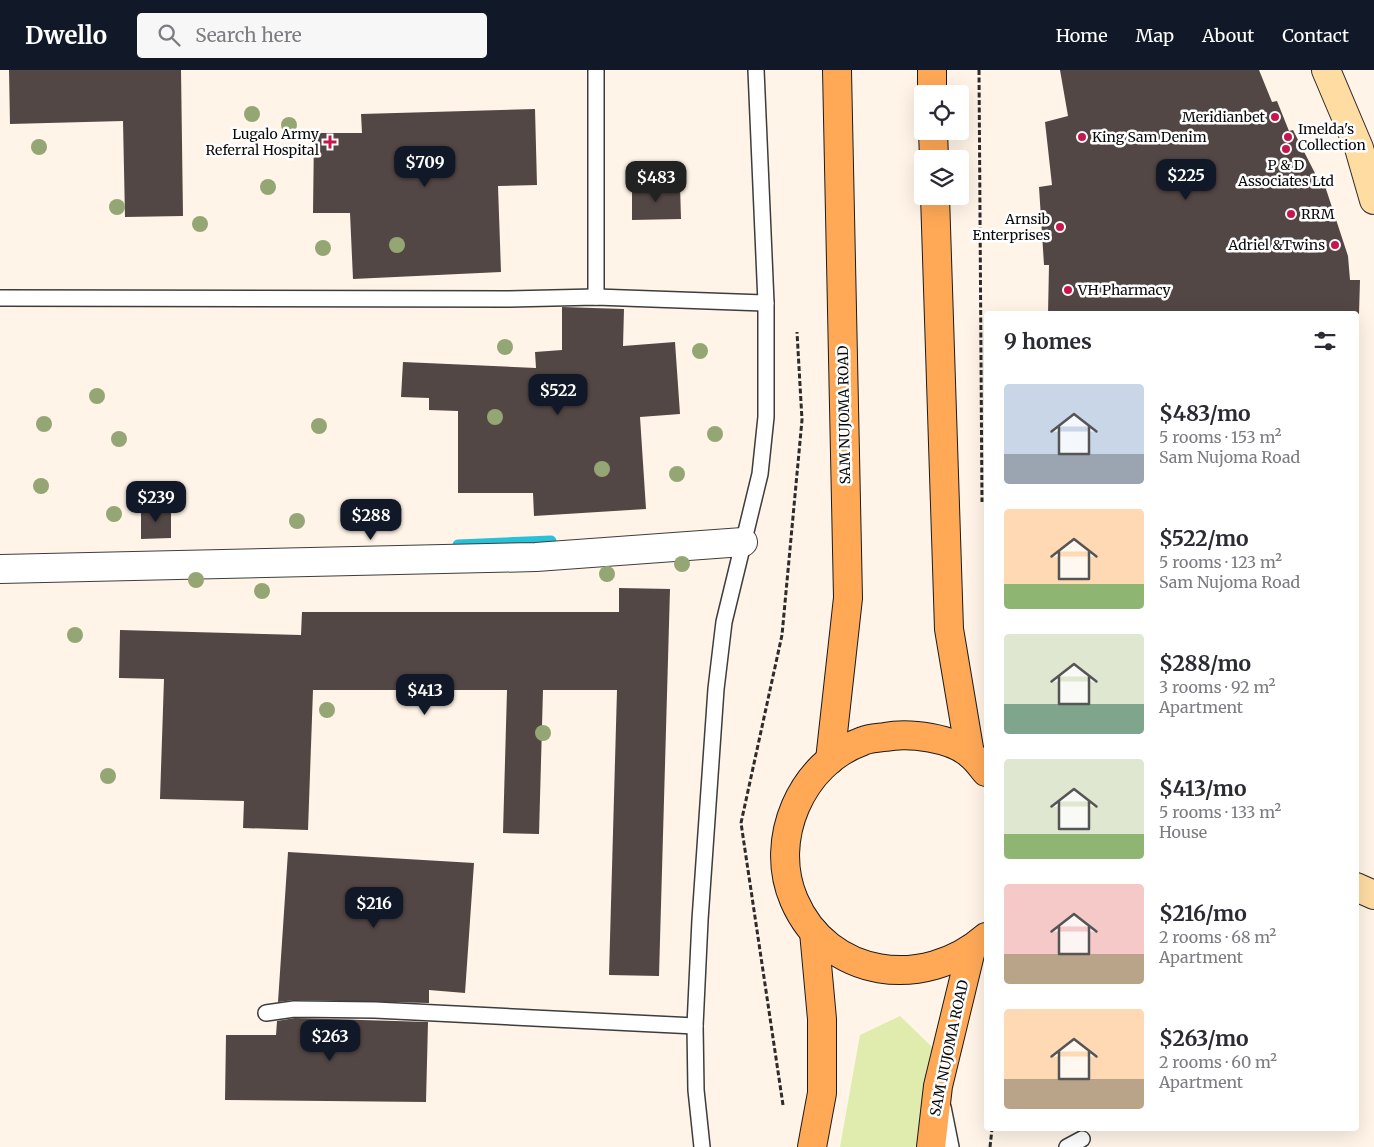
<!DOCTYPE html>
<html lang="en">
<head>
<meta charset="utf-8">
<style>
	body { margin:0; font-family:Merriweather,serif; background:#f7f7f7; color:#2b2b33; height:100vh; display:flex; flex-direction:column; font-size:19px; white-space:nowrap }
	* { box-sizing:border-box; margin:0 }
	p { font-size:16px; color:#7c7c81 }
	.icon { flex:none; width:28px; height:28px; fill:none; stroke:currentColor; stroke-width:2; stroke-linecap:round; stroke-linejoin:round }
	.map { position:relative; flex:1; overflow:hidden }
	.sheet { position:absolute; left:984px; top:241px; width:375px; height:820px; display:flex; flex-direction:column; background:#fff; border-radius:5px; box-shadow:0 5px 20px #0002 }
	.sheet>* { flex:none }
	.controls { position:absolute; left:914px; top:15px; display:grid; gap:10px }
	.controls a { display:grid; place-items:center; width:55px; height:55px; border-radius:5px; background:#fff; box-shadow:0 5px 20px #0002; font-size:25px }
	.price { position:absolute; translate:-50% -42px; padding:0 11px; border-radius:10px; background:#111827; color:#fff; font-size:16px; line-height:32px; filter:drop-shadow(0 1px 2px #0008) }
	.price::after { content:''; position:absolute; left:50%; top:30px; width:15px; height:11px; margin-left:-8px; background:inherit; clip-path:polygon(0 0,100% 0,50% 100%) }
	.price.selected { background:#222; color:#fff }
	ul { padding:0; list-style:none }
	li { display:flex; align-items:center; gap:15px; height:125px; padding:0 20px }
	li span { display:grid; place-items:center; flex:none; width:140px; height:100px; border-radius:5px; color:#555 }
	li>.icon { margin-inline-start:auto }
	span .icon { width:60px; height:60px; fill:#fffc; stroke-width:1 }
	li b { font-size:21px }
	h2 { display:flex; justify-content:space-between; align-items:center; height:60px; padding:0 20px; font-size:21px }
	header { display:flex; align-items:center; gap:30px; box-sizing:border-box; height:70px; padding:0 25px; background:#111827; color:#fff }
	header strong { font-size:24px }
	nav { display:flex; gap:28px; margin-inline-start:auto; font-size:18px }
	.search { width:350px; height:45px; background:#f7f7f7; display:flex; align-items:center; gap:12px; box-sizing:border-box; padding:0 18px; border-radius:5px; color:#7c7c81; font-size:19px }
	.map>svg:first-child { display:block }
	.green { fill:#dfecad }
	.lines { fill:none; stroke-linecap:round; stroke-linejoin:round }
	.stream { stroke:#27c2d9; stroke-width:11 }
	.building { fill:#534745 }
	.lane-casing { stroke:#3d3d3d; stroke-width:18 }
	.street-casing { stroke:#3d3d3d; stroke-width:30 }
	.secondary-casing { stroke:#2c2c2c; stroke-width:30 }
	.primary-casing { stroke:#1b1b1b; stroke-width:30 }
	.path { stroke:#2c2c2c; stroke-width:3; stroke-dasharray:5 2.5; stroke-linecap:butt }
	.lane { stroke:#fff; stroke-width:15 }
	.street { stroke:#fff; stroke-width:28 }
	.secondary { stroke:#ffdca2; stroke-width:28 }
	.primary { stroke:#ffa957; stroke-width:28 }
	.tree { fill:#94a674 }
	.poi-dot { fill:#c5174e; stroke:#fff; stroke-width:2 }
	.labels { text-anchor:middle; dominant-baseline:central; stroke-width:5; stroke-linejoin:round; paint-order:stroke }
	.poi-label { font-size:14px; fill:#0a0a0a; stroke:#fff; text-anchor:end }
	.street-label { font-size:14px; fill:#0a0a0a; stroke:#fff }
</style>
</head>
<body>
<header>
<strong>Dwello</strong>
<div class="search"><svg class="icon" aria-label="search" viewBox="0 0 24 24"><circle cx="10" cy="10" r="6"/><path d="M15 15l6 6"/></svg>Search here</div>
<nav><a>Home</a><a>Map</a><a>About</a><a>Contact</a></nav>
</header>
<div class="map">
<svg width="1374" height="1077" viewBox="0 0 1374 1077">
	<rect width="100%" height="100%" fill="#fff4e7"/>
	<path class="green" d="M900,946L934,979L917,1077H840L860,965Z"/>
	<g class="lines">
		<path class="stream" d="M458,475L551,471"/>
	</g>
	<g class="building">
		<path d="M9,0H181L183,146L125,147L123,51L10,54Z"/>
		<path d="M1060,0H1259L1272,32L1277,31L1289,61L1293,60L1322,117L1325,116L1348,186L1350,210H1360L1359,244H1048L1049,195H1044L1039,117L1052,115L1045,52L1068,46Z"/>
		<path d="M535,39L537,115L498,116L501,202L353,209L350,143H313L314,63H362L361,44Z"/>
		<path d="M680,115L681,149L632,150V116Z"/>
		<path d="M562,237L624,239L623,276L675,272L680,344L640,347L646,439L534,446L533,423H458V341L429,340V328L401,327L403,292L536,298L535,282L562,280Z"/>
		<path d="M171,437V468L141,469V438Z"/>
		<path d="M619,518L670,519L659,906L609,905L617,620H543L539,764L503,763L507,620H313L308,760L243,758L244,731L160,729L164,609L119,608L120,560L301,565L302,542H619Z"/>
		<path d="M288,782L474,793L465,923L429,920V933L294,930L278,932Z"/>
		<path d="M295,948L428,952L426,1032L225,1030L226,965H276L277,951Z"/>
	</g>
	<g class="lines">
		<defs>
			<g id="lane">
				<path d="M596,227V0"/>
				<path d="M0,228L509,229L596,227L766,233"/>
				<path d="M266,943L294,939L375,940L695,956"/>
				<path d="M943,1037L951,1077"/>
				<path d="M702,1077L696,1020L695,956L700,850L716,619L724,552L760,404L766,347V233L756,0"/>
				<path d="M1067,1077L1082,1069"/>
			</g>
			<path id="street" d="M0,499L536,487L743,472"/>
			<g id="secondary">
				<path d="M1326,0L1359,78L1374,130"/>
				<path d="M1356,817L1374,825"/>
			</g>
			<g id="primary">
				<path d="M932,0V24"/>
				<path d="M933,61L934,89"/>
				<path d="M935,126L949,559L970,684"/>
				<path d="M830,690L848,528L837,0"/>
				<path d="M986,702C981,696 977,690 971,685C953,668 909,662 885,667C878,668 870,668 863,671C801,693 768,770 794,830C828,909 924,921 986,867"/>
				<path d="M812,1077L822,1023V949L814,862"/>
				<path d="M931,1077L938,1016L971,880"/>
			</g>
		</defs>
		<use href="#lane" class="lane-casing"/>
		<use href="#street" class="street-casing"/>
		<use href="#secondary" class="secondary-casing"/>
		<use href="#primary" class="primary-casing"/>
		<g class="path">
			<path d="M979,0L982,432"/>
			<path d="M783,1035L741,753L782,565L802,350L797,262"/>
			<path d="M990,1077L992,1059"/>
		</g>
		<use href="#lane" class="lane"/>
		<use href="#street" class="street"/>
		<use href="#secondary" class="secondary"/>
		<use href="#primary" class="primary"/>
	</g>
	<g class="tree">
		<circle cx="252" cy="44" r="8"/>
		<circle cx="289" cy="55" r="8"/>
		<circle cx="39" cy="77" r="8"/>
		<circle cx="268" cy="117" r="8"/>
		<circle cx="117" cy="137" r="8"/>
		<circle cx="200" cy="154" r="8"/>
		<circle cx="397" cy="175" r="8"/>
		<circle cx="323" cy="178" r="8"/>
		<circle cx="505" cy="277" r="8"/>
		<circle cx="700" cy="281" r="8"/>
		<circle cx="97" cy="326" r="8"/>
		<circle cx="495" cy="347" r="8"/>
		<circle cx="44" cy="354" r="8"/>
		<circle cx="319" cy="356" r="8"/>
		<circle cx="715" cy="364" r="8"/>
		<circle cx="119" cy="369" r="8"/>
		<circle cx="602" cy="399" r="8"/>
		<circle cx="677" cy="404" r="8"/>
		<circle cx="41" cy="416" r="8"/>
		<circle cx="114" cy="444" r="8"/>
		<circle cx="297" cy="451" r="8"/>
		<circle cx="682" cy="494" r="8"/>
		<circle cx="607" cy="504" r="8"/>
		<circle cx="196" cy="510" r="8"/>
		<circle cx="262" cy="521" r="8"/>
		<circle cx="75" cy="565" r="8"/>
		<circle cx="327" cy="640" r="8"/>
		<circle cx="543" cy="663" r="8"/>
		<circle cx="108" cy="706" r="8"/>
	</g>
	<g class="poi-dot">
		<circle cx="1275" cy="47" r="5"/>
		<circle cx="1082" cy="67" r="5"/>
		<circle cx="1288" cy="67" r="5"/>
		<path d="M327.5 64.5h5v5h5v5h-5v5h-5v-5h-5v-5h5z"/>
		<circle cx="1286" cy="79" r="5"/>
		<circle cx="1291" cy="144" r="5"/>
		<circle cx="1060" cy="157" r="5"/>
		<circle cx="1335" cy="175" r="5"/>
		<circle cx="1068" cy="220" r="5"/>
	</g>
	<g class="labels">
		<g class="poi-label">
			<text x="1265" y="47">Meridianbet</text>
			<text x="1298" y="59" text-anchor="start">Imelda's<tspan x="1298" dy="16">Collection</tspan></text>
			<text x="319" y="64">Lugalo Army<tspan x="319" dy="16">Referral Hospital</tspan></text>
			<text x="1092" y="67" text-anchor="start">King Sam Denim</text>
			<text x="1286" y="95" text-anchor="middle">P &amp; D<tspan x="1286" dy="16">Associates Ltd</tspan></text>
			<text x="1301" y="144" text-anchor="start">RRM</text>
			<text x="1050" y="149">Arnsib<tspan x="1050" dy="16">Enterprises</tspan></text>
			<text x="1325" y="175">Adriel &amp;Twins</text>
			<text x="1078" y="220" text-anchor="start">VH Pharmacy</text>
		</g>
		<g class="street-label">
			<text transform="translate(844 345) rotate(-91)">SAM NUJOMA ROAD</text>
			<text transform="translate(949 978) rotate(-78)">SAM NUJOMA ROAD</text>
		</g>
	</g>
</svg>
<div class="controls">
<a><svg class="icon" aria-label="locate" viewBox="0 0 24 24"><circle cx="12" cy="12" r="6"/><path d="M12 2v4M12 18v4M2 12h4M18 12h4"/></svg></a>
<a><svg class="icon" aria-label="layers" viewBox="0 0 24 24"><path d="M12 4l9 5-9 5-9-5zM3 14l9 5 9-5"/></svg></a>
</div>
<b class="price" style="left:425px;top:118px">$709</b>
<b class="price" style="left:1186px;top:131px">$225</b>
<b class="price selected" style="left:656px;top:133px">$483</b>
<b class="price" style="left:558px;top:346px">$522</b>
<b class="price" style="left:156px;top:453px">$239</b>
<b class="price" style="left:371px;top:471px">$288</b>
<b class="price" style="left:425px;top:646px">$413</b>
<b class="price" style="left:374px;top:859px">$216</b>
<b class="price" style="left:330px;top:992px">$263</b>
<section class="sheet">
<h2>9 homes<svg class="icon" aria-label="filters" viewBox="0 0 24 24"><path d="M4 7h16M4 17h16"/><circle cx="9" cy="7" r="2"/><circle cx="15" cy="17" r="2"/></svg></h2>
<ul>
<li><span style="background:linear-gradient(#c9d6e8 70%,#9aa5b1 0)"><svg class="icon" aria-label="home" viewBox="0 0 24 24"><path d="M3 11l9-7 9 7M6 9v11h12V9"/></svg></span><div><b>$483/mo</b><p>5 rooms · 153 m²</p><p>Sam Nujoma Road</p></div></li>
<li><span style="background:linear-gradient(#ffd9b3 75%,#8fb573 0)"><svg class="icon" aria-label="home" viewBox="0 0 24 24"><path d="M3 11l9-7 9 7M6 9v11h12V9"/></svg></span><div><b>$522/mo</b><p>5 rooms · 123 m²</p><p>Sam Nujoma Road</p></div></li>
<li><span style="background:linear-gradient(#dfe7d0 70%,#7fa58c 0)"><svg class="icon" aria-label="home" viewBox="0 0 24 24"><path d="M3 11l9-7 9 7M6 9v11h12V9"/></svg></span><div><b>$288/mo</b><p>3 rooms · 92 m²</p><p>Apartment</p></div></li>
<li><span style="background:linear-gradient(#dfe7d0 75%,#8fb573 0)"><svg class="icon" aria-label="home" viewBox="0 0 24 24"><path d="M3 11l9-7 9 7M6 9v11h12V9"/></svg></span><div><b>$413/mo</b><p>5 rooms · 133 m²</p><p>House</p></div></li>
<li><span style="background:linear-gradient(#f6c9c9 70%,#b9a48a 0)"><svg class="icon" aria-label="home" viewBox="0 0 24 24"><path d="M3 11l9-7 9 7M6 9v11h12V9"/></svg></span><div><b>$216/mo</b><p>2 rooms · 68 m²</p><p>Apartment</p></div></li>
<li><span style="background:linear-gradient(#ffd9b3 70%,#b9a48a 0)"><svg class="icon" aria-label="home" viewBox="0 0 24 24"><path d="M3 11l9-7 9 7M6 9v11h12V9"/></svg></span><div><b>$263/mo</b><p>2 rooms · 60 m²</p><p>Apartment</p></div></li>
</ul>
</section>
</div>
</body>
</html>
